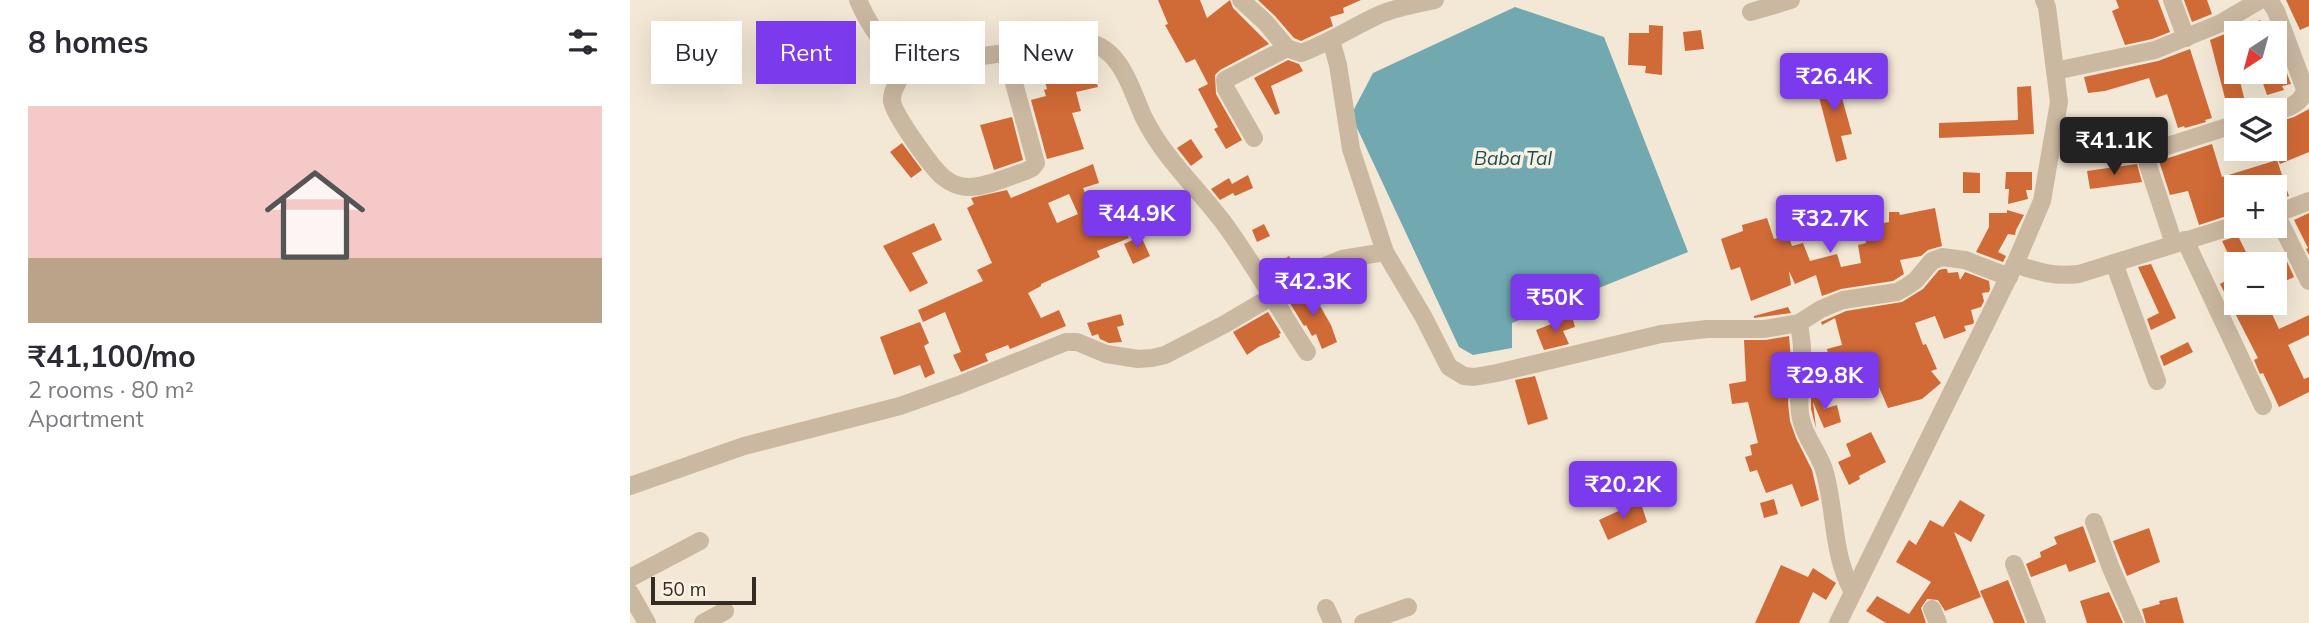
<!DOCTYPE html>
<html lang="en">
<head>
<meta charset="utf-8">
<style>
	body { margin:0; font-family:Mulish,sans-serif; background:#f7f7f7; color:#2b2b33; height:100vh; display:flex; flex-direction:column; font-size:26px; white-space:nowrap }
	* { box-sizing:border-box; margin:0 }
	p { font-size:23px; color:#7c7c81 }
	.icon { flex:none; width:38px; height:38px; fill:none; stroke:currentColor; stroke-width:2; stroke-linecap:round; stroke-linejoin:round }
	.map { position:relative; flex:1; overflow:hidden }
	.side { display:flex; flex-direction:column; background:#fff; width:630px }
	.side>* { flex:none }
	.top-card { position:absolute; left:21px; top:21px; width:665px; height:63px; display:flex; gap:14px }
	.needle { width:46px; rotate:216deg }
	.fabs { position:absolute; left:1594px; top:21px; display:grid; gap:14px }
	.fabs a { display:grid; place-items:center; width:63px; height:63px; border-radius:0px; background:#fff; box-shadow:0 7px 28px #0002; font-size:35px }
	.scale { position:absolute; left:21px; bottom:18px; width:105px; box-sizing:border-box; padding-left:7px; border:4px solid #342b24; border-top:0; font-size:19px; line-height:24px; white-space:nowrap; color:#342b24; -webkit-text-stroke:5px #faf1e2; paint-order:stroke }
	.price { position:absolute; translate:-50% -60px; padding:0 16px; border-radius:7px; background:#7c3aed; color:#fff; font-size:23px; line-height:46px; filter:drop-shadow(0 2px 4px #0008) }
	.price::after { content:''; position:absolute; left:50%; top:42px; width:21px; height:16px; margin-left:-10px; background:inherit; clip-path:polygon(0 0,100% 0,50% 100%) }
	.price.current { background:#222; color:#fff }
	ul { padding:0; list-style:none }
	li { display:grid; align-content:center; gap:14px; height:371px; padding:0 28px }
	li span { display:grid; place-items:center; height:217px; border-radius:0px; color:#555 }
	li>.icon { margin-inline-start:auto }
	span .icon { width:126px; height:126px; fill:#fffc; stroke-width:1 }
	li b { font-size:30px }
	h2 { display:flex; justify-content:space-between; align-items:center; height:84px; padding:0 28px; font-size:30px }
	.pill { padding:0 24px; border-radius:0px; background:#fff; box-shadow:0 7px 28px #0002; font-size:24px; line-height:63px }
	.pill.current { background:#7c3aed; color:#fff }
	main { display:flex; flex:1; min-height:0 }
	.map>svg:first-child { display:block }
	.water { fill:#72a9b1 }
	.building { fill:#d06a36; fill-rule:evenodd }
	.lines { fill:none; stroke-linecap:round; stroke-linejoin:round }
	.minor { stroke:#cbb8a1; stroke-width:18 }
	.labels { text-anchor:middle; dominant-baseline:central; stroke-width:7; stroke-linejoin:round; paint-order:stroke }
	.water-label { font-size:19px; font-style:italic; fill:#174e59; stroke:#faf1e2 }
</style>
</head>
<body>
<main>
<section class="side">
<h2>8 homes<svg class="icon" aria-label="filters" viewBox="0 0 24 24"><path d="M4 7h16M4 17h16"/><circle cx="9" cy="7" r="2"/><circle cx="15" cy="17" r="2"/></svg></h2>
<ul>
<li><span style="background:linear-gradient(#f6c9c9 70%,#b9a48a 0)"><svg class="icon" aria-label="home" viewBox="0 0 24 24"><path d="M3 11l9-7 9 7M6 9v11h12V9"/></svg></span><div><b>₹41,100/mo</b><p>2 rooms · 80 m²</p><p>Apartment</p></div></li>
</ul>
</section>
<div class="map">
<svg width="1679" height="623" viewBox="0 0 1679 623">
	<rect width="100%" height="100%" fill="#f3e8d5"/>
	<path class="water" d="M885,7L974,37L1058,252L882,323V348L843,355L829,347L721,115L743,73Z"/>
	<g class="building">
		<path d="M528,0H570L577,18L600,0L603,8L639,44L590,70L585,75L586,94L612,140L596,149L584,129L588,127L568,89L578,84L565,59L556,63L535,25L538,24Z"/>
		<path d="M628,0H731L713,8L714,13L700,17L703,26L671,41L664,38L645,16Z"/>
		<path d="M1486,0H1528L1540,32L1522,39L1495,45L1482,11L1489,8Z"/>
		<path d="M1554,0H1577L1582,14L1562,22Z"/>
		<path d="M1656,0H1679V26L1670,30Z"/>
		<path d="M1630,20L1637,33H1602Z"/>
		<path d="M1019,25L1033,26L1032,75L1015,73L1016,66L998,65L999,33H1019Z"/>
		<path d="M1071,30L1074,49L1055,51L1053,32Z"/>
		<path d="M1595,34V36L1599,35L1617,110H1598L1580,40Z"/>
		<path d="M1560,49L1582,118L1575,120L1576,122L1555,128L1554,126L1548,128L1537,94L1526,98L1519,78L1475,91L1458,93L1454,77L1528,61Z"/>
		<path d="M1650,55L1661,84L1652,86L1654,90L1637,95L1629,72H1645V56Z"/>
		<path d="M658,60L669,64L673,71L641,86L650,113L645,115L624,78Z"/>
		<path d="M461,62L468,87L446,92L451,111L442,113L454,149L417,159L401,100L416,96L414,90L417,89L413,75Z"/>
		<path d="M1205,73L1222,134L1211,136L1217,159L1206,162L1184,78Z"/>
		<path d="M1401,86L1404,134L1309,138V123L1388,120L1387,87Z"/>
		<path d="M1679,109V152L1650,164L1645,153V123L1664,117Z"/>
		<path d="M382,117L393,160L364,170L350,125Z"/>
		<path d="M1502,117L1506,137L1460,141L1459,123Z"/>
		<path d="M561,139L573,157L561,166L547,148Z"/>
		<path d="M272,143L292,170L281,178L260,152Z"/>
		<path d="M1582,144L1592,177L1647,160L1659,196L1645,201V187H1606V213L1569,225L1558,191L1540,195L1529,161Z"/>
		<path d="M463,164L469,183L453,188L464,213L482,203L499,238L467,251L470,257L411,284V286L398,293L411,318L429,310L436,326L380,349L378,345L355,354L358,361L331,372L323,355L331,352L315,312L293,322L288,310L353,281L347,270L362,263L337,208L344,204L341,198L377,190L381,198ZM439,194L448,214L427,223L418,203Z"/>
		<path d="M1507,164L1512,182L1460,189L1457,171Z"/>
		<path d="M1333,172L1350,173V193H1333Z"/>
		<path d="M1376,172H1402V190H1396L1398,199L1378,204L1379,189H1375Z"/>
		<path d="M618,175L623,188L605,196L603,193L590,200L581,189L599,178L602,184Z"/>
		<path d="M1305,208L1312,246L1298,250L1291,256L1270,260L1274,274L1263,281L1211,289L1192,296L1186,275L1165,284L1159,271L1161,285L1121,301L1110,267L1101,270L1091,239L1113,231L1112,225L1137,218L1144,239L1158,234L1162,246L1173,243L1180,261L1207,254L1211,267L1231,263L1228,245L1236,243L1233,227L1259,222V212H1269L1270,215Z"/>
		<path d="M1377,210L1394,215L1386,230L1385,235L1378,234L1368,252L1376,256L1373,262L1346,252L1359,227V213H1377Z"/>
		<path d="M1679,213V255L1676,249L1678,248L1664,220Z"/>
		<path d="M304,223L312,240L282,253L298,283L280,292L253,246Z"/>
		<path d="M634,224L640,236L627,242L622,230Z"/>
		<path d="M511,236L520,256L503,264L494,244Z"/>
		<path d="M1608,236L1622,264H1603L1592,241Z"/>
		<path d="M659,256L667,268L646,281L639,270Z"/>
		<path d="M1656,259L1664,277L1645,286V264Z"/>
		<path d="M1521,264L1546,318L1521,330L1517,319L1529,313L1508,267Z"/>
		<path d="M1313,269H1317L1318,273L1328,272L1330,280L1335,272L1359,281L1360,289L1359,292L1352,293L1354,301L1351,307L1341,310L1344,322L1343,324L1334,326L1336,331L1314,339L1305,316L1285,323L1293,345L1296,344L1307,369L1301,371L1311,383L1292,399L1258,408L1242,371L1232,374L1226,358L1201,365L1197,349L1212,345L1205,318L1192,325L1191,322L1216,311L1272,302L1293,289L1309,270Z"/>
		<path d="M1606,275V303H1637L1649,329L1679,315V335L1658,345L1674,379L1679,377V392L1649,407L1633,373L1630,374L1624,360L1628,358L1590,284Z"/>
		<path d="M677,289L684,302H685L688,308L690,306L701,325L707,342L692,349L686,334L682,336L676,325L674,326L658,300Z"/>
		<path d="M1158,307L1161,313L1124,318V316Z"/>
		<path d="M638,312L651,333L649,334L650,337L628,347L617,355L603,332Z"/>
		<path d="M491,314L494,325L487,327L492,342L479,343L470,339L468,334L462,336L457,323Z"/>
		<path d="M942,316L945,327L933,331L939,344L914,350L906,330Z"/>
		<path d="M290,322L299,343L294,346L305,373L295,378L290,365L264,375L250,337Z"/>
		<path d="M1159,336L1161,358L1158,403L1160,421L1166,438L1182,470L1189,500L1171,507L1162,484L1136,493L1127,470L1120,472L1115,457L1122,455L1120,445L1128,443L1118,402L1102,404L1099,384L1116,381L1114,340H1136Z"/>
		<path d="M1558,342L1563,352L1534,366L1530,356Z"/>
		<path d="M905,376L918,419L898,425L885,380Z"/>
		<path d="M1193,394L1194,409L1207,405L1211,422L1194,428L1183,402L1186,428L1181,409V396Z"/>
		<path d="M1241,432L1256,462L1229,476L1230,479L1219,485L1208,462L1221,456L1216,444Z"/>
		<path d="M1144,499L1148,514L1134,518L1130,503Z"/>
		<path d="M1330,500L1355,515L1341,542L1324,532L1351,597L1315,611L1308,600L1297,599L1291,608L1296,623H1256L1236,611L1247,596L1279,614L1301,582L1266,562L1279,540L1286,545L1300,520L1313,527Z"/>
		<path d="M1011,503L1017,522L978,540L969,520L997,507Z"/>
		<path d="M1453,526L1466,562L1439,572L1436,564L1401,577L1396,564L1411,557L1410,552L1427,544L1424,537Z"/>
		<path d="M1519,528L1530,562L1497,576L1483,541Z"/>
		<path d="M1151,565L1178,577L1183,568L1206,583L1196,600L1183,592L1169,623H1125Z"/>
		<path d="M1378,580L1395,623H1364L1350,591Z"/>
		<path d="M1479,592L1493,623H1457L1450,601Z"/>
		<path d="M1547,597L1554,623H1516L1512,609L1530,604L1529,601Z"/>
	</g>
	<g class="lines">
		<g class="minor">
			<path d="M228,0C240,28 260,59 292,64L458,42C491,49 501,89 513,116C534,159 568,188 596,226C625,266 650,311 677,352"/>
			<path d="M611,0L636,23L657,48L671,53C699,43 724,26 751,14C768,7 787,4 805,0"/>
			<path d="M1542,0L1556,38"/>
			<path d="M1639,0L1646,11L1675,89C1673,103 1658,108 1645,112"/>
			<path d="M1121,12L1161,0"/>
			<path d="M701,40L708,65L721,149L755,252L793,316L819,367L834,376L844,377L867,373L1031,334L1077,329H1134L1169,323L1191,309L1213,300L1267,292L1276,287L1286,280L1302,261L1312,257L1335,260L1379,277"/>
			<path d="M280,62C274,73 261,88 262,101C264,115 302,168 313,177C320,183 330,187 338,187C354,188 380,176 396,171L402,168L406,163L376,54"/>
			<path d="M1425,71L1525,50L1591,23L1630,0"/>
			<path d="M624,138L596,89L595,80L657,48"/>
			<path d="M1645,214L1679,201"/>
			<path d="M1646,214L1679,281"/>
			<path d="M1555,240L1633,406"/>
			<path d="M1544,244L1518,165C1517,156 1520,153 1528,149L1606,124"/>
			<path d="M1484,263L1527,381"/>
			<path d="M1385,264C1408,272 1425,277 1449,274L1606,225"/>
			<path d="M1169,323C1170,332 1172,341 1172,350C1173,373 1166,397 1171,419C1175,439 1190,453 1195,473C1206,513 1202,555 1223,592"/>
			<path d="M0,486L114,446L270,406L329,385L436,342H447L476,354L508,359L522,358L535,355L595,324L690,268L712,259L755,252"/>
			<path d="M1464,522L1481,568L1505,623"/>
			<path d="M1384,564L1407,623"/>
			<path d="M0,578L70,541"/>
			<path d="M0,593L17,623"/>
			<path d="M696,608L703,623"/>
			<path d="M1302,609L1308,623"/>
			<path d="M73,623L95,611"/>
			<path d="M733,623L778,607"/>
			<path d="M1208,623L1385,264L1412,201L1429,102L1417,7L1414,0"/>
		</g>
	</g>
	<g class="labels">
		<g class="water-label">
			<text x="883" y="158">Baba Tal</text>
		</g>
	</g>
</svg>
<div class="fabs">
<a><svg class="needle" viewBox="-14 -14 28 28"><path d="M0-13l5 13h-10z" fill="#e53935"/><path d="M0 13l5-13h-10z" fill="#7c7c81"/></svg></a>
<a><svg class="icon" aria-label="layers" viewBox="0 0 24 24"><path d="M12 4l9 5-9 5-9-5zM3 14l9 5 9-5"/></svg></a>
<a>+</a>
<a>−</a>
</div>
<div class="scale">50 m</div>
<b class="price" style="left:1204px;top:113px">₹26.4K</b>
<b class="price current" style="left:1484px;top:177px">₹41.1K</b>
<b class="price" style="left:507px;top:250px">₹44.9K</b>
<b class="price" style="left:1200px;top:255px">₹32.7K</b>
<b class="price" style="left:683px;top:318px">₹42.3K</b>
<b class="price" style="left:925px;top:334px">₹50K</b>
<b class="price" style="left:1195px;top:412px">₹29.8K</b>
<b class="price" style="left:993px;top:521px">₹20.2K</b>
<div class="top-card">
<a class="pill">Buy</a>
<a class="pill current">Rent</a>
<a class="pill">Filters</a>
<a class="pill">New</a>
</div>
</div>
</main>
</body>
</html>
